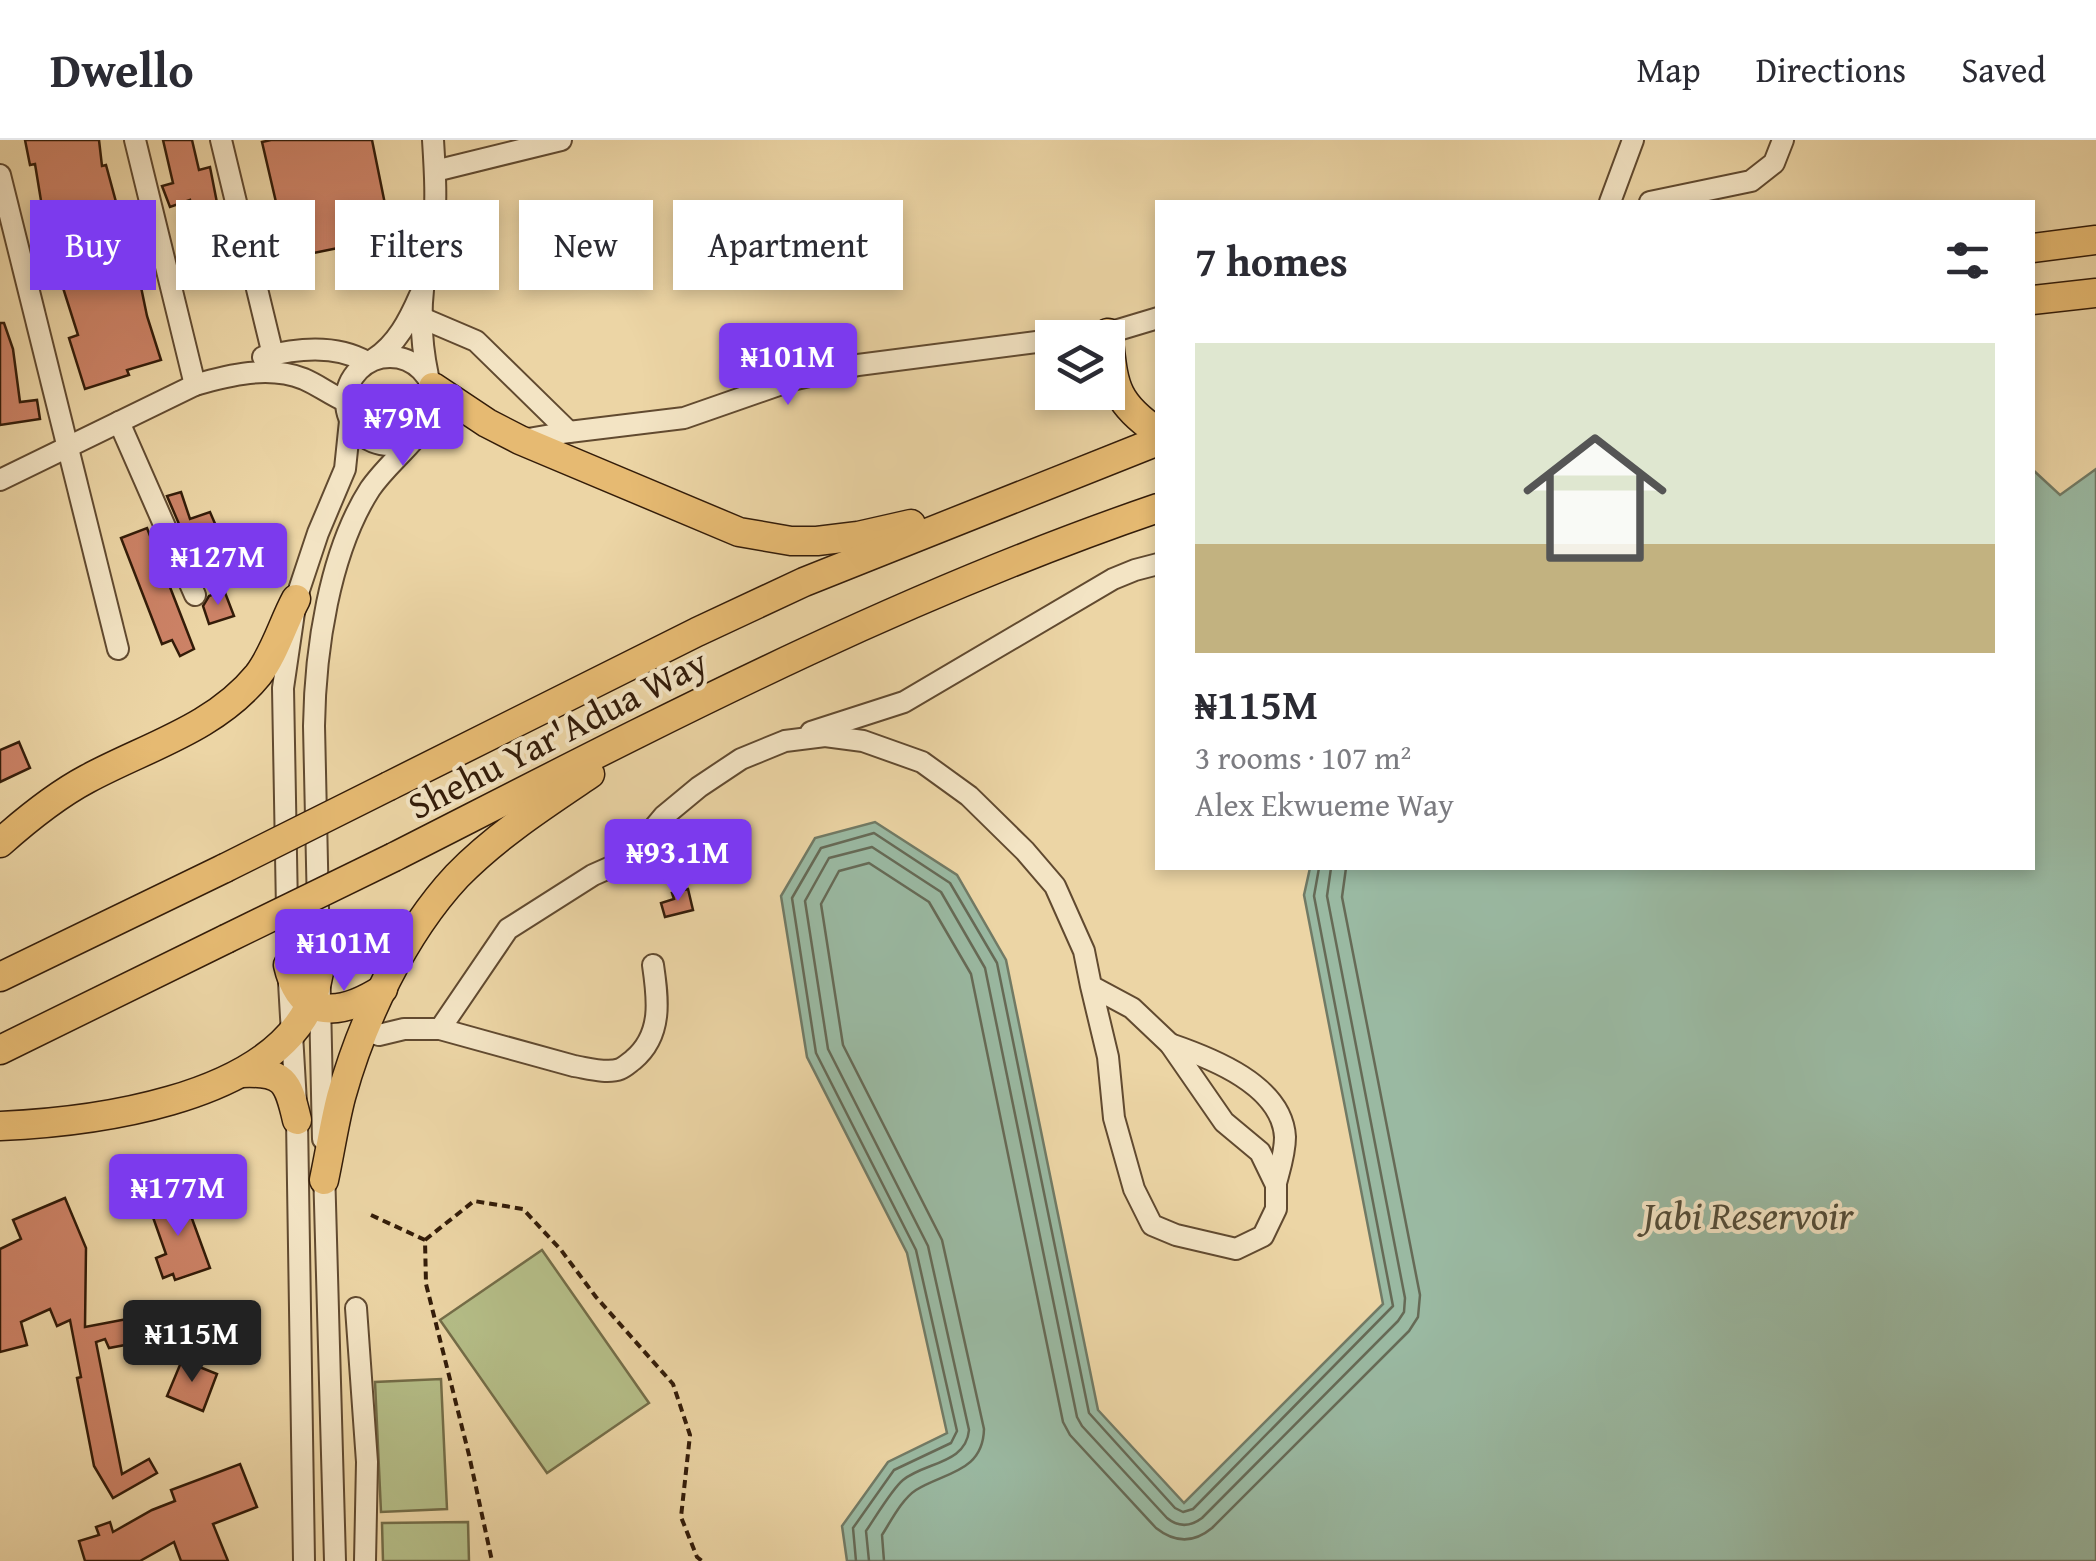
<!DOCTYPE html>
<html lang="en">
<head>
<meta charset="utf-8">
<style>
	body { margin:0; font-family:"Gentium Book Plus",serif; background:#f2f2f3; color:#2b2b33; height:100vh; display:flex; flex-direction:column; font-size:38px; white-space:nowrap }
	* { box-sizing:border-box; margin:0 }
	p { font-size:32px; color:#7c7c81 }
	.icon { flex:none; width:55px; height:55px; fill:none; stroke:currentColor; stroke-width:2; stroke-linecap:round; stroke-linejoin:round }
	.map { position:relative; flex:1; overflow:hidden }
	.drawer { position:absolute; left:1155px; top:60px; width:880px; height:670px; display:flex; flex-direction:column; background:#fff; border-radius:0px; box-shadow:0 5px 15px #0003 }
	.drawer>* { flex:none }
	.guide { position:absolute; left:30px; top:60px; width:950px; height:90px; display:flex; gap:20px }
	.controls { position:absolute; left:1035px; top:180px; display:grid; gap:20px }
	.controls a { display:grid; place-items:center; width:90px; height:90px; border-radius:0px; background:#fff; box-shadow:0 5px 15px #0003; font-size:50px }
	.price { position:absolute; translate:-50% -85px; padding:0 22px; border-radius:10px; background:#7c3aed; color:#fff; font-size:32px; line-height:65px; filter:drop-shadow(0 2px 5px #0008) }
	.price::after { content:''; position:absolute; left:50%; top:60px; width:30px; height:22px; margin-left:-15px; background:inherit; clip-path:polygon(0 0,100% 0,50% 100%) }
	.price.on { background:#222; color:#fff }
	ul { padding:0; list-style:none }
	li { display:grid; align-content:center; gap:20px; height:530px; padding:0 40px }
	li span { display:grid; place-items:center; height:310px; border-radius:0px; color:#555 }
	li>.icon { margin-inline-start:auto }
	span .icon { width:180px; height:180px; fill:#fffc; stroke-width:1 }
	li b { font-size:42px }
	h2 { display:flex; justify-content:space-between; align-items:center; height:120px; padding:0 40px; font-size:42px }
	.chip { padding:0 35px; border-radius:0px; background:#fff; box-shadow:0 5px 15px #0003; font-size:35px; line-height:90px }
	.chip.on { background:#7c3aed; color:#fff }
	header { display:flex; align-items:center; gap:60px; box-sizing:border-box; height:140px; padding:0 50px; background:#fff; border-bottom:2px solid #e1e1e2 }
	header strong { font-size:48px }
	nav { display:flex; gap:55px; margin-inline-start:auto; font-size:35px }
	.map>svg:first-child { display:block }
	.green { fill:#b5be88; stroke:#746d48; stroke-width:2.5 }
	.water { fill:#9ab9a2; stroke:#717a65; stroke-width:2.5 }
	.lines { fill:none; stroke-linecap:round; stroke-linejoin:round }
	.shore { stroke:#666a56; stroke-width:2.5 }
	.building { fill:#cc8266; stroke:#331c09; stroke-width:2.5 }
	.minor-casing { stroke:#614a30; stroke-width:24 }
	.highway-casing { stroke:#331c09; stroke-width:31 }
	.path { stroke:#331c09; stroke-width:4; stroke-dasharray:8 5; stroke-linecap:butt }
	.minor { stroke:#f3e4c4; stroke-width:20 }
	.highway { stroke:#e6ba72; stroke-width:28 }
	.highway-bridge-casing { stroke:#331c09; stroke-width:31; stroke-linecap:butt }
	.highway-bridge { stroke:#e6ba72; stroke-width:28 }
	.labels { text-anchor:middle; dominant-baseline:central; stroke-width:8; stroke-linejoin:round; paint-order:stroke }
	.street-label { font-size:38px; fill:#331c09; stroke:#f3e4c4 }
	.water-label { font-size:40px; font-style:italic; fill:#524b37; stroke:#f3e4c4 }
</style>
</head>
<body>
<header>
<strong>Dwello</strong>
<nav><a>Map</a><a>Directions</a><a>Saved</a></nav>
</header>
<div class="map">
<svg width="2096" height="1421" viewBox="0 0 2096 1421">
	<rect width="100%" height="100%" fill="#ecd5a5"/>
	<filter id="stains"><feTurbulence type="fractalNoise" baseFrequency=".002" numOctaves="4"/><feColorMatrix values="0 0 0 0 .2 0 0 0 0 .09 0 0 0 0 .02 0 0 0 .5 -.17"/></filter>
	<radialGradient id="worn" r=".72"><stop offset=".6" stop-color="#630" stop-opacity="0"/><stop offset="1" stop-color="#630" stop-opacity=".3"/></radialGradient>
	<g class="green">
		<path d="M542,1110L649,1263L547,1333L440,1180Z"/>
		<path d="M441,1239L447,1369L381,1372L375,1242Z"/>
		<path d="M468,1382L469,1421H383L382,1383Z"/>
	</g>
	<path class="water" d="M2096,329V1421H847L842,1386L888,1322L947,1293L907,1113L807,917L781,756L815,698L875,682L957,735L1006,820L1098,1270L1184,1363L1383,1164L1304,755L1310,728H2032L2033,330L2060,355Z"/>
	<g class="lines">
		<g class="shore">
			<path d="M856,1421L853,1388L894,1330L951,1303L957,1291L916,1110L816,913L792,758L821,708L874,693L950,743L997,823L1089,1273L1175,1368L1183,1372L1193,1369L1393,1166L1314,756L1319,728"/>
			<path d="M869,1421L866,1391C875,1378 892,1349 903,1340C925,1322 966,1324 969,1290L928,1106L828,909L805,761L829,718L872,707L941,752L985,828L1077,1277L1082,1286L1167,1378C1178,1387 1190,1387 1202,1378L1398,1181L1404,1172L1405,1158L1327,756L1331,728"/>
			<path d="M884,1421L882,1395C891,1381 902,1359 916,1350C945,1332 983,1332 984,1289L942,1100L843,905L821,764L839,731L869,723L929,762L971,834L1063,1282L1070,1295L1156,1388C1175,1403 1194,1403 1212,1388L1409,1191L1418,1177L1420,1155L1342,757L1346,728"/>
		</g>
	</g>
	<g class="building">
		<path d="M25,0H99L102,26L106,25L116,62L83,72L87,99L82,100L88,130L136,123L147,176L161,220L127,230L129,235L85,249L69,198L78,195L57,129L47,79H44L35,24L30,25Z"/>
		<path d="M163,0H192L199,30L210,27L230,129L206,134L190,60L170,67L162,46L173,43Z"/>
		<path d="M271,0H372L388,79L362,84L366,102L359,103L363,128L341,130L338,108L289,118L262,2Z"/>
		<path d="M0,183H4L13,209L20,262L37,260L40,279L0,285Z"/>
		<path d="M181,352L190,379L210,372L216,386L195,393L198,402L188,405L167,356Z"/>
		<path d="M147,388L194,509L180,516L172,500L162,504L121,398Z"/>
		<path d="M224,450L234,476L209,484L203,466L209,456Z"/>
		<path d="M19,602L30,628L0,642V610Z"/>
		<path d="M688,749L693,770L665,777L661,763L674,759L672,753Z"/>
		<path d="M183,1054L210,1128L175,1140L173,1134L163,1138L156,1118L166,1114L149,1066Z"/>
		<path d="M65,1058L86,1108L85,1187L185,1168L189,1193L109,1208L105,1199L96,1202L122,1334L149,1319L157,1333L113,1358L94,1326L77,1238L81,1237L70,1180L57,1186L50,1169L21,1182L27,1205L0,1212V1109L21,1099L13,1080Z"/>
		<path d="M182,1220L217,1234L203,1271L167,1256Z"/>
		<path d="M240,1324L257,1367L213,1384L228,1421H181L174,1402L140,1421H85L79,1401L99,1395L96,1387L110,1382L113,1392L152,1370L175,1361L171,1350Z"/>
	</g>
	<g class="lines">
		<defs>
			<g id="minor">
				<path d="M135,0L195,245"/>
				<path d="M221,0L273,215"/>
				<path d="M435,31L561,0"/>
				<path d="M0,35L118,509"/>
				<path d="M1610,62L1633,0"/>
				<path d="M1650,62L1751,41L1774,23L1783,0"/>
				<path d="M422,178L476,201L569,292"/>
				<path d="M1070,198L1108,193L1158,178"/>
				<circle cx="390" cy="261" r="44"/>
				<path d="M263,217C297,208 336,204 367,222"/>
				<path d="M374,219C397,204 409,180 420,155"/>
				<path d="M428,236C422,208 420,178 423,150C424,131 431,113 433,95C437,64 435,31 433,0"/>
				<path d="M119,282L195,455"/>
				<path d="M522,300L569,292L684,278L796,239L858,225L1052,200"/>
				<path d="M0,340L195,245C229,235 269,225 304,239C318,245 331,255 345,261"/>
				<path d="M811,592L904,562L1113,439L1135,430L1158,424"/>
				<path d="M440,889L508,789L593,735L627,720L664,676L699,647L741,619L785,601L825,596L863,601L922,622L969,656L1025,711L1055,746L1084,811L1091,846L1108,917L1114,978L1134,1049L1152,1085L1176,1095L1236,1109L1263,1096L1276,1069V1045L1260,1012L1224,982L1170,904L1132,868L1091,846"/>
				<path d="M365,890L379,895L404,889H440L574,926C587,928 607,934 620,929C625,927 629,923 633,920C663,895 658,859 653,825"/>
				<path d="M1170,904C1211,918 1282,945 1285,997C1285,1013 1280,1028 1276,1043"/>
				<path d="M323,999L314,586C315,511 329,413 370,349C383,330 401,315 416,297"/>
				<path d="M324,1028L335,1421"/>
				<path d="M356,1168L367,1322L365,1421"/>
				<path d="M304,1421L297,980L288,825L283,548L296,459L318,393L345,329L350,281"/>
			</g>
			<g id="highway">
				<path d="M2032,108L2096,100"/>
				<path d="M2032,160L2096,153"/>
				<path d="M1108,193C1114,243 1112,261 1158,292"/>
				<path d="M433,247L487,283L520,300L739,392L791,401H817L858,396L911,384"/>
				<path d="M389,646L697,492L804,442L1158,301"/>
				<path d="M0,703C27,679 55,656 87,639C146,607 214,589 258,535C275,513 283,483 296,459"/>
				<path d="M394,717C644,590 891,459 1158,368"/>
				<path d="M288,825C301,882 342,875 383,849"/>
				<path d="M0,837L225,728"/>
				<path d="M0,910L226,799"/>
				<path d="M241,933C284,931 288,941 297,980"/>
				<path d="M0,986C92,982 260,961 308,869C315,857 316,845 319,832"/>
				<path d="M324,1040C330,1012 334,984 341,957C362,881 403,794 457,736C496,696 544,665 590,634"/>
			</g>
		</defs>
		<use href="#minor" class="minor-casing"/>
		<use href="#highway" class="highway-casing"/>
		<g class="path">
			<path d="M371,1075L425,1100L426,1144L469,1315L492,1421"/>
			<path d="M425,1100L474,1061L523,1069L561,1110L596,1157L673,1244L690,1295L681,1377L697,1417L702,1421"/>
		</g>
		<use href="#minor" class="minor"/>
		<use href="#highway" class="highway"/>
		<defs>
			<g id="highway-bridge">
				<path d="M225,728L389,646"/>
				<path d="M226,799L394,717"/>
			</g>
		</defs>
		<use href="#highway-bridge" class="highway-bridge-casing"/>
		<use href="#highway-bridge" class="highway-bridge"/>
	</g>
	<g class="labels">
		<g class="street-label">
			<text transform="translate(557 593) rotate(-27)">Shehu Yar'Adua Way</text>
		</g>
		<g class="water-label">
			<text x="1748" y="1074">Jabi Reservoir</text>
		</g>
	</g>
	<rect width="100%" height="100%" filter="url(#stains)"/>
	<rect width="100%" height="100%" fill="url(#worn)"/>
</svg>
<div class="controls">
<a><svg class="icon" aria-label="layers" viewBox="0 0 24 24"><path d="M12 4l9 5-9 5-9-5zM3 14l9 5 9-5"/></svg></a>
</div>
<b class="price" style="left:788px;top:268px">₦101M</b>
<b class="price" style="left:403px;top:329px">₦79M</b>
<b class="price" style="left:218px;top:468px">₦127M</b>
<b class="price" style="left:678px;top:764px">₦93.1M</b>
<b class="price" style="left:344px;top:854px">₦101M</b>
<b class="price" style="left:178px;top:1099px">₦177M</b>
<b class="price on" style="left:192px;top:1245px">₦115M</b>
<div class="guide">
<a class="chip on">Buy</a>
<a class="chip">Rent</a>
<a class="chip">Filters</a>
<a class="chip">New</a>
<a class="chip">Apartment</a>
</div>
<section class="drawer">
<h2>7 homes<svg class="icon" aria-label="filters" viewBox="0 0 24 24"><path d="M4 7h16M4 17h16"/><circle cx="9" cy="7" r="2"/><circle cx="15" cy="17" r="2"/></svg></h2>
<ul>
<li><span style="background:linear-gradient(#dfe7d0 65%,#c2b280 0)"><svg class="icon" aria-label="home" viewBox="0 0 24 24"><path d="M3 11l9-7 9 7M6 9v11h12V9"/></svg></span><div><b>₦115M</b><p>3 rooms · 107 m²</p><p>Alex Ekwueme Way</p></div></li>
</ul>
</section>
</div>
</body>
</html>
